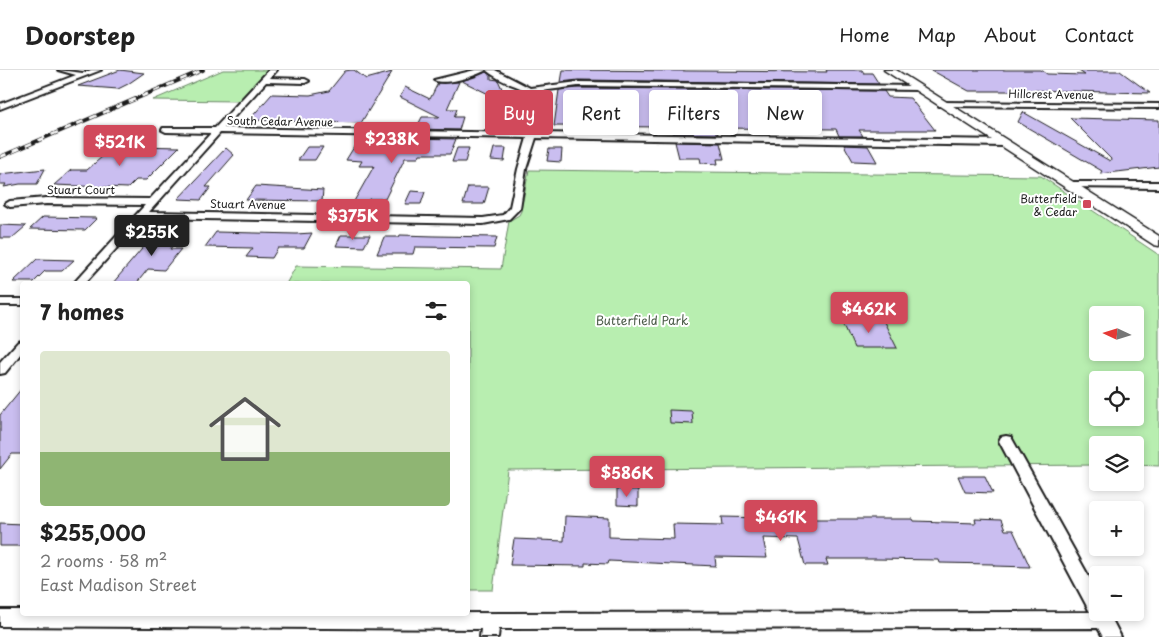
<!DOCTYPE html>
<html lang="en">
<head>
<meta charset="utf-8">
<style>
	body { margin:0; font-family:"Playpen Sans",sans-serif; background:#f2f2f2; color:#222; height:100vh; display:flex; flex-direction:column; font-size:19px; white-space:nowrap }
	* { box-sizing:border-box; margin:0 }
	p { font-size:16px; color:#767676 }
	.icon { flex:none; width:28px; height:28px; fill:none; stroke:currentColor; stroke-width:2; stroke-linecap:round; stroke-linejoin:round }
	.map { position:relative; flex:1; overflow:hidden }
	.panel { position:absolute; left:20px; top:211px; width:450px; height:335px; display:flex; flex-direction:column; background:#fff; border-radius:5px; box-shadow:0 2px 8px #0003 }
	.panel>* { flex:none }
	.hud { position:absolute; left:485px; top:20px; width:475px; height:45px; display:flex; gap:10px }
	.needle { width:32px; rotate:274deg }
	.fabs { position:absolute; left:1089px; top:236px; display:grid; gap:10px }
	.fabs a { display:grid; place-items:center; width:55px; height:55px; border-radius:5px; background:#fff; box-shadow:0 2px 8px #0003; font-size:25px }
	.price { position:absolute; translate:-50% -42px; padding:0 11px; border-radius:5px; background:#d1495b; color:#fff; font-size:16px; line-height:32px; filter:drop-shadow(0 1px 2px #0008) }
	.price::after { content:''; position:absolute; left:50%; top:30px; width:15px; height:11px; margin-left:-8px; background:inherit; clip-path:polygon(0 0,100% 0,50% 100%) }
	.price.on { background:#222; color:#fff }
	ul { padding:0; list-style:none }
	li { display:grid; align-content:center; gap:10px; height:265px; padding:0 20px }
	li+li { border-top:1px solid #e0e0e0 }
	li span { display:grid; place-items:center; height:155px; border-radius:5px; color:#555 }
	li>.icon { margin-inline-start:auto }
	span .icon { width:90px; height:90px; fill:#fffc; stroke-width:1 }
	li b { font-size:21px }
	h2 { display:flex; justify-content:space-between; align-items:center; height:60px; padding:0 20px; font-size:21px }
	.tag { padding:0 18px; border-radius:5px; background:#fff; box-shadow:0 2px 8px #0003; font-size:18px; line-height:45px }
	.tag.on { background:#d1495b; color:#fff }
	header { display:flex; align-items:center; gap:30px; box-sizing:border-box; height:70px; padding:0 25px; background:#fff; border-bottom:1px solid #e0e0e0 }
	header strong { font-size:24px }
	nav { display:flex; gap:28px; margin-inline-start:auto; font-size:18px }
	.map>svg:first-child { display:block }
	.green { fill:#b8eeb0; stroke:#6a8566; fill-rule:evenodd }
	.building { fill:#cabef0; stroke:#1c1c1c }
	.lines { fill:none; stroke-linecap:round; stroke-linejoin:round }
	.street-casing { stroke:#1c1c1c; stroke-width:4 }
	.secondary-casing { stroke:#1c1c1c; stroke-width:3 }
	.street { fill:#fff; fill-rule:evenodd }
	.secondary { fill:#fff; fill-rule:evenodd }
	.rail-casing { stroke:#1c1c1c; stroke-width:4 }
	.rail { stroke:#fff; stroke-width:2.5; stroke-dasharray:7; stroke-linecap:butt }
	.poi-dot { fill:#d1495b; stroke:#fff; stroke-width:2 }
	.labels { text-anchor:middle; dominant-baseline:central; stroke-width:4; stroke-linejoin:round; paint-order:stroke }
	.far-street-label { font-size:11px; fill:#1c1c1c; stroke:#fff }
	.far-poi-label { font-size:11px; fill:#1c1c1c; stroke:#fff; text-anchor:end }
	.park-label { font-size:12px; fill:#4b5b48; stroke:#fff }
</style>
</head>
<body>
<header>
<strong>Doorstep</strong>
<nav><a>Home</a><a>Map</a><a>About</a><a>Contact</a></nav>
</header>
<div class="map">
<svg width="1159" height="567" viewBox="0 0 1159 567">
	<rect width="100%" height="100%" fill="#fff"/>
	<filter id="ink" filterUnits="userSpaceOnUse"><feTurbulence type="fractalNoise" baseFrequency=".02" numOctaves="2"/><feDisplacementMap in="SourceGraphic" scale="10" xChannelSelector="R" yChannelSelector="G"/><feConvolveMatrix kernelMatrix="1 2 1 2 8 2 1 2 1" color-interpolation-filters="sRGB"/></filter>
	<g filter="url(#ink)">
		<g class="green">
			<path d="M223,0H269L240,31L153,30Z"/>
			<path d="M529,100L1041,106L1159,185V396L1135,395V375H1098L1097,395L508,400L493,520H468V214H286L296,196L501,199L509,151L519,145L521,141ZM1098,245H1135V282H1098ZM1098,310H1135V348H1098Z"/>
		</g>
		<g class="building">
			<path d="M120,0L144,3L128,14L118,19L78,16Z"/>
			<path d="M351,0H354L366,9L392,2L361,53L249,50L272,24L310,25L329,21L345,1Z"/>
			<path d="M563,0L827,2L826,0H862L864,3H872L879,14L578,10L561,12Z"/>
			<path d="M931,0H1041L1047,4L1085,5L1079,1H1120L1150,23L1027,20L1029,21H969Z"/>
			<path d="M486,2L491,6V9L498,10L509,34L462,11Z"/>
			<path d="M459,12L447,39H457L454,47H463L459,60L416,59L422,47H440L400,27L405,17L430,29L438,13Z"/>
			<path d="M578,18L884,21L888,27L910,28L935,60H859L863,66H839L836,59L716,58L718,64L673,63L671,57H664L554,56L559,20Z"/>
			<path d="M491,39L517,40L512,55H497Z"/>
			<path d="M1023,42L1110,91L1111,89L1070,48L1159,50V97L1100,104L1102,101L1018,52Z"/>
			<path d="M411,68L456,69L450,84H420L418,88H405L385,129H369L367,133H353L374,96H359L362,91L346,90L354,77L406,78Z"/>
			<path d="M675,72L720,73L724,89H717L718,94L701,93L700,88H679Z"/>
			<path d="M96,75L179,77L146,110H136L128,118L54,115L71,100H87L103,86Z"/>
			<path d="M844,75L868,76L877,92L853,91Z"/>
			<path d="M307,77H323L315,90H298Z"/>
			<path d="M226,78L234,85L206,117H211L201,130L178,129Z"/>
			<path d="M457,78H469L465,92H452Z"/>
			<path d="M494,78H506L504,91L491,90Z"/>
			<path d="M549,79H562L561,92L547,91Z"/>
			<path d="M45,99L37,114H20L4,117L6,114H0V104Z"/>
			<path d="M256,116L323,120L322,131L246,130Z"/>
			<path d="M468,117H489L484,134H463Z"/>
			<path d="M411,121L425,122L421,134H405Z"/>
			<path d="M43,147L97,148L85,160L30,159Z"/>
			<path d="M0,155L26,156L12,168H0Z"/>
			<path d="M167,158H186L170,179H181L164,200L148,199L136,214H112L153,166L160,167Z"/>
			<path d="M216,162L296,164L312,163L304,178H278L272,188L246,187L253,178L205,177Z"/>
			<path d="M341,165H370L364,177L336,176Z"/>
			<path d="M400,165L435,166L497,167L494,178L415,177L413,184H377L384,167H399Z"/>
			<path d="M37,189L74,190L62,201H45L34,212H13Z"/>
			<path d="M842,250H883L897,278H854Z"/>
			<path d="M22,318V384H12L0,399V345Z"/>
			<path d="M669,340L692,341L693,354L670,353Z"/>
			<path d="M958,406H985L993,423L965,422Z"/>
			<path d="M617,419L638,420V436L617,435Z"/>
			<path d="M769,439L813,440L815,449H913L914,451L976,453L975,449L1001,450L1005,460H1013L1030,497L994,496L993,494L940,493L939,490L876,489H826L828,495H805L798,469L763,468L767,488L715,487L716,496L609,491L608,494L585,493V496L510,495L514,469L564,471L565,446L609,448V467L674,469L673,454L723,455L722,447L770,448Z"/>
			<path d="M0,453L22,454V476H0Z"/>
		</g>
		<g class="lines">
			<defs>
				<g id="street">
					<path d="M58,0L83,3L91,0H101L0,39V34L76,5Z"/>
					<path d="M269,0H277L270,8L305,9L309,11L305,13L266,12L224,58L528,63C537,4 521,28 486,0C477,6 444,16 434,10L475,0H495L530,18L578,12L917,16L921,18L917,20L578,16L534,22C543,35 539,48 537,63L1004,70L1008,73L1004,76L536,68L526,99L520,138L509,149L483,154L144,148L84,214H73L145,135L46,134L10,137L5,134L10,131L46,128L150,129L211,63L166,62L162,60L163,58H215ZM220,63L527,68L518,99L510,137L503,145L483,148L149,142Z"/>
					<path d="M939,32L1159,34V38L942,36H939Z"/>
					<path d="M1069,112H1159V118L1066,117V113Z"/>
					<rect x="0" y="229" width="22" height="6"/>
					<path d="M22,271V282L5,303L0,304V292L18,272Z"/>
					<path d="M1006,366L1011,367L1098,523V542H1108L1121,567H1103L1098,558L499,559L498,567H480L481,559L0,556V540H22V544L1090,542L999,371L1001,367Z"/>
				</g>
				<path id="secondary" d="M884,0H896L1159,166V176L1154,175Z"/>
			</defs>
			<use href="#street" class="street-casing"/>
			<use href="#secondary" class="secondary-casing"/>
			<use href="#street" class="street"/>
			<use href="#secondary" class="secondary"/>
			<defs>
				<path id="rail" d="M0,87L203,0"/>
			</defs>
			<use href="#rail" class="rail-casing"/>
			<use href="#rail" class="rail"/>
		</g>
	</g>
	<rect class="poi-dot" x="1082" y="129" width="10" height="10" rx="2.5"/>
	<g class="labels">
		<g class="far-street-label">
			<text transform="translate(1051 24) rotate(1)">Hillcrest Avenue</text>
			<text transform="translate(280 51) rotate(1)">South Cedar Avenue</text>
			<text x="81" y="119">Stuart Court</text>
			<text transform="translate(248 134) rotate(1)">Stuart Avenue</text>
		</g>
		<g class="far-poi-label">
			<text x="1077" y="128">Butterfield<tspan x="1077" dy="13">&amp; Cedar</tspan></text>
		</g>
		<g class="park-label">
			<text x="642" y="250">Butterfield Park</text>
		</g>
	</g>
</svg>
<div class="fabs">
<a><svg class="needle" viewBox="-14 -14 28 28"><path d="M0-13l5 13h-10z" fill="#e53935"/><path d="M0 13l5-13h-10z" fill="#767676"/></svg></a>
<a><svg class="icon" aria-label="locate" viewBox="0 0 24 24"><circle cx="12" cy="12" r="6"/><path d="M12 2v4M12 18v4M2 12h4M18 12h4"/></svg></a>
<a><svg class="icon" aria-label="layers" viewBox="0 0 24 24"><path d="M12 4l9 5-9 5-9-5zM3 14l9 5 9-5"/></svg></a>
<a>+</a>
<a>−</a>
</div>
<b class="price" style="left:392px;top:94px">$238K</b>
<b class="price" style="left:120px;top:97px">$521K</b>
<b class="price" style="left:353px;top:171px">$375K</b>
<b class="price on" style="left:152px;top:187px">$255K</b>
<b class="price" style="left:869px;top:264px">$462K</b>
<b class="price" style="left:627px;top:428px">$586K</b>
<b class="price" style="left:781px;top:472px">$461K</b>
<div class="hud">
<a class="tag on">Buy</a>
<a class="tag">Rent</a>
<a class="tag">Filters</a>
<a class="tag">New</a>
</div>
<section class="panel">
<h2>7 homes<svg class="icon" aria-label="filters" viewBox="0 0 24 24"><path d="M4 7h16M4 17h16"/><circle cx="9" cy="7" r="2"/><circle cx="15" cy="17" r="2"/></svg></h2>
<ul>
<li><span style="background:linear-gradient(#dfe7d0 65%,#8fb573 0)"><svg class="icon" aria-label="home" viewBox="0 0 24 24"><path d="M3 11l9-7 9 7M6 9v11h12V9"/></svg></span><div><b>$255,000</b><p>2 rooms · 58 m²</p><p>East Madison Street</p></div></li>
</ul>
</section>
</div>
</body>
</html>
